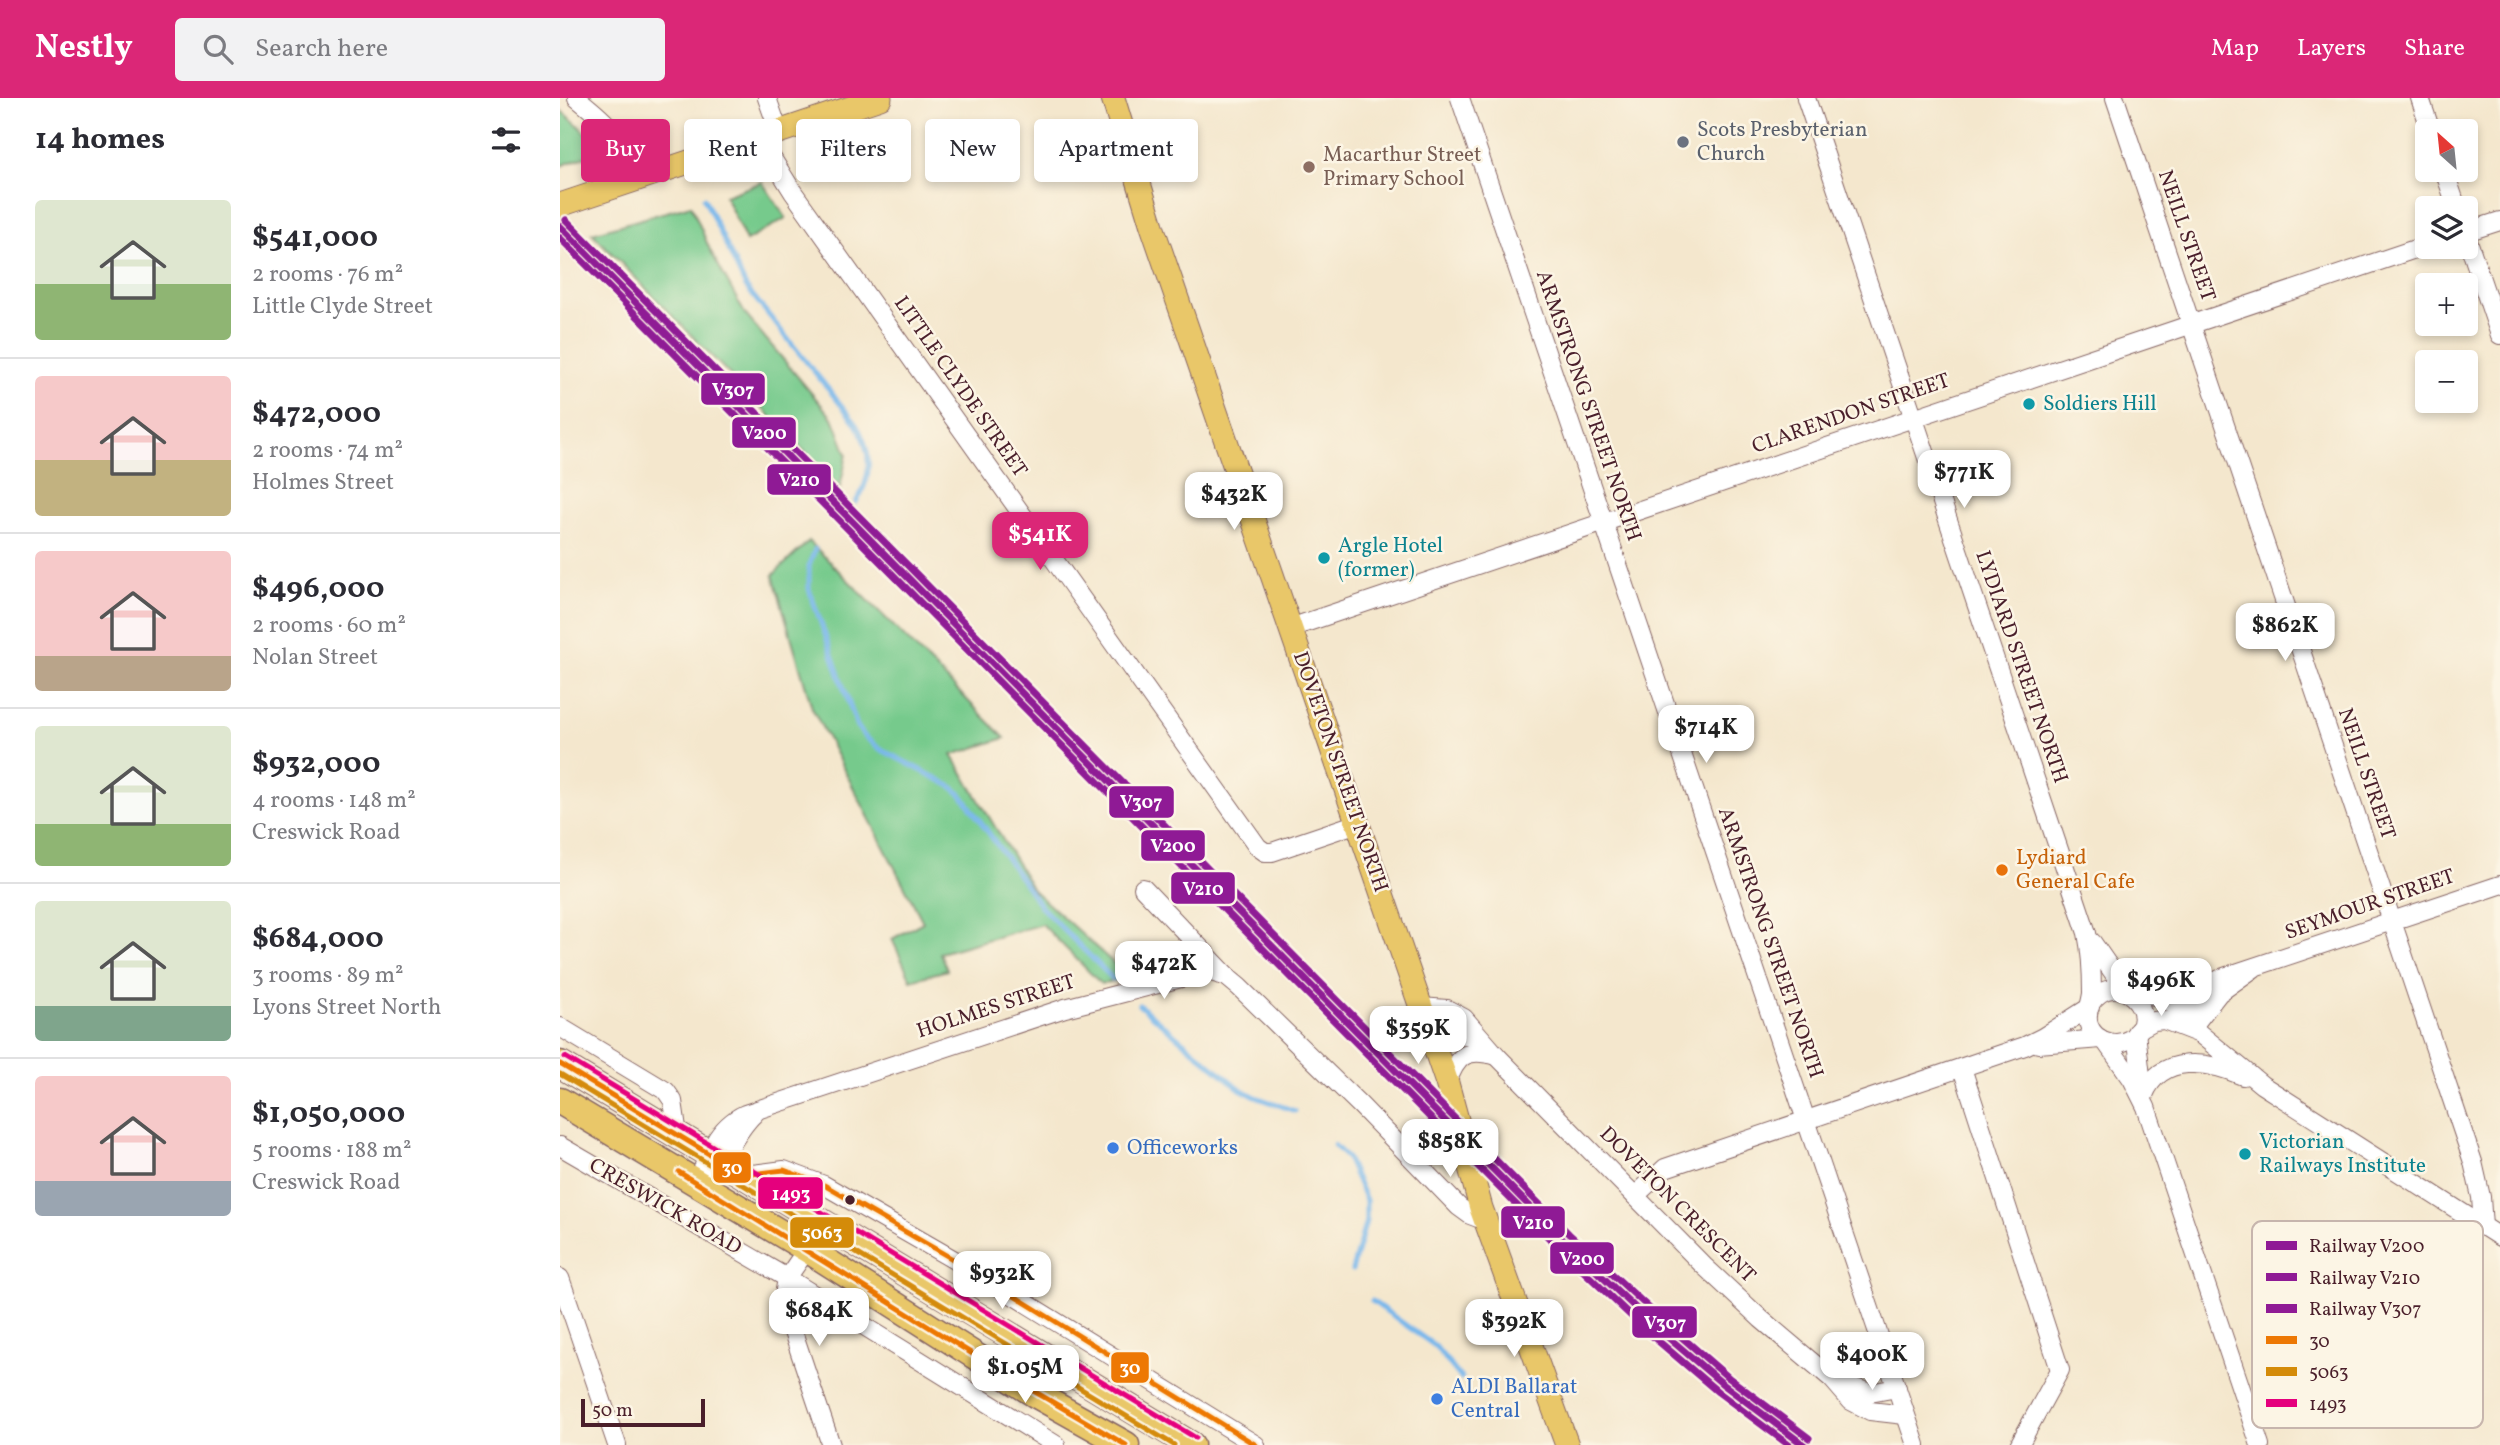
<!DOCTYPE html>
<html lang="en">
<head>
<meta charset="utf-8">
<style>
	body { margin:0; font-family:Vollkorn,serif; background:#f2f2f3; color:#2b2b33; height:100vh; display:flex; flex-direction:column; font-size:26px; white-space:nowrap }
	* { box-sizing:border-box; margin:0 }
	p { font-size:23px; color:#7c7c81 }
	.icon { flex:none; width:38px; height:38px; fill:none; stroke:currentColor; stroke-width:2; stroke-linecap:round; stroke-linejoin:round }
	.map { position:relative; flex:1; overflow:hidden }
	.sheet { display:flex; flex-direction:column; background:#fff; width:560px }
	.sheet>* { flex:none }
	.guide { position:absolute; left:21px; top:21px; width:665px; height:63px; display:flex; gap:14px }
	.needle { width:46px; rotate:333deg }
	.tools { position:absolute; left:1855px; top:21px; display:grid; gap:14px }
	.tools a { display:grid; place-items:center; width:63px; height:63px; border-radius:7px; background:#fff; box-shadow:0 4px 10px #0003; font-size:35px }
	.scale { position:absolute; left:21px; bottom:18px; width:124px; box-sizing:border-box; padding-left:7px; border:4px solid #4a1f2b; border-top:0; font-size:19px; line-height:24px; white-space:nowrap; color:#4a1f2b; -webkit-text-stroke:5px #fcf5e5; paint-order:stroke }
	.price { position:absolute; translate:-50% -60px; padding:0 16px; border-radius:14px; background:#fff; color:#222; font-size:23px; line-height:46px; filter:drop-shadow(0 2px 4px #0008) }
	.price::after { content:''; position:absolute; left:50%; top:42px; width:21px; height:16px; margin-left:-10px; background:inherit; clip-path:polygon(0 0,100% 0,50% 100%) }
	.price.active { background:#db2777; color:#fff }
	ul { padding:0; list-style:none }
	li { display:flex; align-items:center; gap:21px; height:175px; padding:0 35px }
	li+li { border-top:2px solid #e1e1e2 }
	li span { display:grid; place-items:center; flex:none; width:196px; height:140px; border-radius:7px; color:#555 }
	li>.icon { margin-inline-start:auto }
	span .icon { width:84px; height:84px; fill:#fffc; stroke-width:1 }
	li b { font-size:30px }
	h2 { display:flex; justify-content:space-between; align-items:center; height:84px; padding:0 35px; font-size:30px }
	.tag { padding:0 24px; border-radius:7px; background:#fff; box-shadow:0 4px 10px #0003; font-size:24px; line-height:63px }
	.tag.active { background:#db2777; color:#fff }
	header { display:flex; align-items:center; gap:42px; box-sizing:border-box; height:98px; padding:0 35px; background:#db2777; color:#fff }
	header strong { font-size:33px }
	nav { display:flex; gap:38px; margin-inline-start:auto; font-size:24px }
	.search { width:490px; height:63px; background:#f2f2f3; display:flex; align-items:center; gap:18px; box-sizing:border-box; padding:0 24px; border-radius:7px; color:#7c7c81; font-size:26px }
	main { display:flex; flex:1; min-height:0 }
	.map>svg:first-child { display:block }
	.green { fill:#76ca8c; stroke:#60745c; stroke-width:2 }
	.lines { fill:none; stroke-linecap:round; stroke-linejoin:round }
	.stream { stroke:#78b7eb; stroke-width:5 }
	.minor-casing { stroke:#866564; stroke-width:20 }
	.major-casing { stroke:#866564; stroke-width:25 }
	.highway-casing { stroke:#866564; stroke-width:29 }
	.minor { stroke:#fff; stroke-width:18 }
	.major { stroke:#e9c769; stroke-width:23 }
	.highway { stroke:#e9c769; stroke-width:26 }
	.bus-1-casing { stroke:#fcf5e5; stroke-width:10 }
	.bus-2-casing { stroke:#fcf5e5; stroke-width:10 }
	.bus-3-casing { stroke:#fcf5e5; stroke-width:10 }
	.bus-1 { stroke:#ed7804; stroke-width:5 }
	.bus-2 { stroke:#d48b09; stroke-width:5 }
	.bus-3 { stroke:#e5007d; stroke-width:5 }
	.rail-1-casing { stroke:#fcf5e5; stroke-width:12 }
	.rail-2-casing { stroke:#fcf5e5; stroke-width:12 }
	.rail-3-casing { stroke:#fcf5e5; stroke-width:12 }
	.rail-1 { stroke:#8f1a95; stroke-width:7 }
	.rail-2 { stroke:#8f1a95; stroke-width:7 }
	.rail-3 { stroke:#8f1a95; stroke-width:7 }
	.worship-dot { fill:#6b7280; stroke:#fcf5e5; stroke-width:2.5 }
	.education-dot { fill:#8d6e63; stroke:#fcf5e5; stroke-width:2.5 }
	.culture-dot { fill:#0f9aa8; stroke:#fcf5e5; stroke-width:2.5 }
	.food-dot { fill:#e8710a; stroke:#fcf5e5; stroke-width:2.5 }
	.shop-dot { fill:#3f7fe0; stroke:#fcf5e5; stroke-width:2.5 }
	.bus-dot { fill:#4a1f2b; stroke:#fcf5e5; stroke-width:2.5 }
	.labels { text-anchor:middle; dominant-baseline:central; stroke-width:5; stroke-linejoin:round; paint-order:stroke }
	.worship-label { font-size:21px; fill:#5b616d; stroke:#fcf5e5; text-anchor:start }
	.education-label { font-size:21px; fill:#785e54; stroke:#fcf5e5; text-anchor:start }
	.street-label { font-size:21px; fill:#4a1f2b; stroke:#fcf5e5 }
	.culture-label { font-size:21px; fill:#0d838f; stroke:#fcf5e5; text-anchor:start }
	.food-label { font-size:21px; fill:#c56008; stroke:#fcf5e5; text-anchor:start }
	.shop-label { font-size:21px; fill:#366cbe; stroke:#fcf5e5; text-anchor:start }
	.key { fill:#fcf5e5; stroke:#c7b5ad; stroke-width:2 }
	.key-label { font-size:19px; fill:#4a1f2b }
	.line-badge { stroke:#fcf5e5; stroke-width:2.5 }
	.badge-label { font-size:19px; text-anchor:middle; font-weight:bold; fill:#fff }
</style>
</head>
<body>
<header>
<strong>Nestly</strong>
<div class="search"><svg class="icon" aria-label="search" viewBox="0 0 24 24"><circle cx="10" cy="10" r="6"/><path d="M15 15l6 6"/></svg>Search here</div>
<nav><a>Map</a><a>Layers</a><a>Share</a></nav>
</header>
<main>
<section class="sheet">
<h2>14 homes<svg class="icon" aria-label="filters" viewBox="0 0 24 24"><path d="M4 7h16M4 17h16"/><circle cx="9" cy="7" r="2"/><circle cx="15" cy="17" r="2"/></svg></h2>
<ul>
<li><span style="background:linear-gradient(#dfe7d0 60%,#8fb573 0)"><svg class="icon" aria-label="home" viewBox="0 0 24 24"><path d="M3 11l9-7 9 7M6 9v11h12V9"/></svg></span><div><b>$541,000</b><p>2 rooms · 76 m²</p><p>Little Clyde Street</p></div></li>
<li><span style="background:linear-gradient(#f6c9c9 60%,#c2b280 0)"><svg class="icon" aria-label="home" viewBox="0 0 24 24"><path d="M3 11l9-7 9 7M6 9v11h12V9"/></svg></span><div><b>$472,000</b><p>2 rooms · 74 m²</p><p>Holmes Street</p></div></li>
<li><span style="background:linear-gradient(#f6c9c9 75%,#b9a48a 0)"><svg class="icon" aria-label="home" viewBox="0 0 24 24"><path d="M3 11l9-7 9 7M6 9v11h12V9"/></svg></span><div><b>$496,000</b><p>2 rooms · 60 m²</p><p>Nolan Street</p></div></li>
<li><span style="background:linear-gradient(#dfe7d0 70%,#8fb573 0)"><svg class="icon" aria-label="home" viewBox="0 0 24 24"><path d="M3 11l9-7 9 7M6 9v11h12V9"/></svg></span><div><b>$932,000</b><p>4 rooms · 148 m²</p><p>Creswick Road</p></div></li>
<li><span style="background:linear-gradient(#dfe7d0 75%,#7fa58c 0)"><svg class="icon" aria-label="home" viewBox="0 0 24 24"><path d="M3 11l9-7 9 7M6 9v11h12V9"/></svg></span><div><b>$684,000</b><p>3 rooms · 89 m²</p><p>Lyons Street North</p></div></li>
<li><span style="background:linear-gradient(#f6c9c9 75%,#9aa5b1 0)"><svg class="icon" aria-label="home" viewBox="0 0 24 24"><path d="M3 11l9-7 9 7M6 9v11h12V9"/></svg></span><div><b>$1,050,000</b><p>5 rooms · 188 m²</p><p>Creswick Road</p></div></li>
</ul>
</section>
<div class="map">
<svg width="1940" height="1347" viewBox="0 0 1940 1347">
	<rect width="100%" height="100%" fill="#fcf5e5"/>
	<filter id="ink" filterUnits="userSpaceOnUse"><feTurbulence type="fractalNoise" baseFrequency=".0143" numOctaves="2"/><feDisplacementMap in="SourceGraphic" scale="14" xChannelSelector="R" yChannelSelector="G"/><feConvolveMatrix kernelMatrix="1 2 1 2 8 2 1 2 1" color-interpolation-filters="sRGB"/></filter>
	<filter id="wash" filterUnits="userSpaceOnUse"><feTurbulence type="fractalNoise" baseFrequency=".00686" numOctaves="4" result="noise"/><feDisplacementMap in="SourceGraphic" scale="28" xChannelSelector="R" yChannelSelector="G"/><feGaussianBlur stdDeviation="1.57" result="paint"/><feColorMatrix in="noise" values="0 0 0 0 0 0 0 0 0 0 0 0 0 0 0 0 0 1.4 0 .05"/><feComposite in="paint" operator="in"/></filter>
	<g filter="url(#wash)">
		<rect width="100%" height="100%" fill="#f4e7cd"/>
		<g class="green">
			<path d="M0,12L17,26L41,53L0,68Z"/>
			<path d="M202,84L226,120L186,143L165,98Z"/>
			<path d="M131,107L150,152L185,216L274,322L287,356L280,390L32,135Z"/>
			<path d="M249,443L445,640L392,657L473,792L560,871L562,881L541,886L482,826L380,855L387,872L351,882L332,841L363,824L252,610L213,477Z"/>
		</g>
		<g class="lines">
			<g class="stream">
				<path d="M144,100L186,189L294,323C311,349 314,377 296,404"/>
				<path d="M255,451L249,468V491L297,628L304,638L320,651L391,688L402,697L481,809L553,881"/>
				<path d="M579,907L680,991L696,999L735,1013"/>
				<path d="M774,1047L787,1060L806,1102V1123L792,1172"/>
				<path d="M812,1203L875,1248L901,1280"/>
			</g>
		</g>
	</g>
	<g filter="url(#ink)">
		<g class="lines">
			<defs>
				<g id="minor">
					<path d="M17,0C52,29 62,37 75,81"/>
					<path d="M207,0L219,34"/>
					<path d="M900,0L1356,1347"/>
					<path d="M1246,0L1527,835C1531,854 1532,875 1532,895C1531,906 1525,916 1529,927C1532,936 1540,942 1549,944C1556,946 1563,945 1570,941C1606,918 1557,866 1531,905"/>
					<path d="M1555,0L1913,1064L1921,1099L1923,1129"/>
					<path d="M1860,0L1871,33"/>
					<path d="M200,41L233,94L698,749L705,754H712L798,725"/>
					<path d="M1884,72L1897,110"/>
					<path d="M1906,134L1940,123"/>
					<path d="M1906,137L1940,237"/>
					<path d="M730,530L1867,147"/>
					<path d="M583,790L667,878"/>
					<path d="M1532,844L1566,893"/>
					<path d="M1694,870L1659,895L1634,927H1623C1625,906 1645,887 1664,879L1940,787"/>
					<path d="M1568,894C1599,896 1611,900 1632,925"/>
					<path d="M861,909L887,911L904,920L937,958L1144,1168L1201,1221L1272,1281L1291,1303L1310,1313L1345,1317"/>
					<path d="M0,929L106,993L113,1003L118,1037"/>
					<path d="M1579,931L1594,923L1604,922L1640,936L1702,987L1940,1139"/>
					<path d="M1576,934L1583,996"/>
					<path d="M871,938L894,932L919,943"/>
					<path d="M1545,943L1572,981L1586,1009L1700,1347"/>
					<path d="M1478,946L1541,941"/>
					<path d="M1402,970L1500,1272L1459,1347"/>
					<path d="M887,985C897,956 907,950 937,958"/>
					<path d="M1584,997C1601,955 1649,963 1683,978"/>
					<path d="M0,1048L227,1180L496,1347"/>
					<path d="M153,1071C170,1054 177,1031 195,1015"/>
					<path d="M184,1077L224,1072L264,1087L417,1175L696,1347"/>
					<path d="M138,1085C147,1057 157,1029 185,1016L505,910L648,873L667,879L679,889L800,1007L899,1109L910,1117L926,1123"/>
					<path d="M1075,1098L1105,1070L1465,948L1483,939L1530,909"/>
					<path d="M247,1151L227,1180L223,1204L271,1347"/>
					<path d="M0,1180L57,1347"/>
					<path d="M1275,1283L1310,1295L1337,1290"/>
				</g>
				<g id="major">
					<path d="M553,0L592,128L887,985L921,1110L1007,1347"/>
					<path d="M0,107L320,0"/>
				</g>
				<g id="highway">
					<path d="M0,966L631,1347"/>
					<path d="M0,1003L247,1151L475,1296L566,1347"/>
				</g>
			</defs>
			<use href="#minor" class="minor-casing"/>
			<use href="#major" class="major-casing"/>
			<use href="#highway" class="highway-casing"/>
			<use href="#minor" class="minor"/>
			<use href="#major" class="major"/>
			<use href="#highway" class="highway"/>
			<defs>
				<g id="bus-1">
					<path d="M0,966L184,1077L224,1072L264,1087L417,1175L696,1347"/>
					<path d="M119,1074L453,1281L566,1347"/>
				</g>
				<path id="bus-2" d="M0,976L614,1347"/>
				<path id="bus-3" d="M5,959L636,1340"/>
			</defs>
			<use href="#bus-1" class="bus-1-casing"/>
			<use href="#bus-2" class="bus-2-casing"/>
			<use href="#bus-3" class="bus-3-casing"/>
			<use href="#bus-1" class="bus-1"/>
			<use href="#bus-2" class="bus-2"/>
			<use href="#bus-3" class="bus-3"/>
			<defs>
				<path id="rail-1" d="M0,128L1003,1142L1096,1229L1164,1287L1244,1347"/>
				<path id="rail-2" d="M0,140L997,1148L1090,1236L1158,1294L1229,1347"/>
				<path id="rail-3" d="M6,122L1009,1136L1102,1222L1169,1280L1249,1340"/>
			</defs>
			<use href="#rail-1" class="rail-1-casing"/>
			<use href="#rail-2" class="rail-2-casing"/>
			<use href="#rail-3" class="rail-3-casing"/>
			<use href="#rail-1" class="rail-1"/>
			<use href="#rail-2" class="rail-2"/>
			<use href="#rail-3" class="rail-3"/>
		</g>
	</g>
	<circle class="worship-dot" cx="1123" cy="44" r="7"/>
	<circle class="education-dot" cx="749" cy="69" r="7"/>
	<g class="culture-dot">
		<circle cx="1469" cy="306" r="7"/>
		<circle cx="764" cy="460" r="7"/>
		<circle cx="1685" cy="1056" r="7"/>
	</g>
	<circle class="food-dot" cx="1442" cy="772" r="7"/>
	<g class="shop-dot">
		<circle cx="553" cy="1050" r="7"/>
		<circle cx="877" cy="1301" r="7"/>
	</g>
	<circle class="bus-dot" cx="290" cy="1102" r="6"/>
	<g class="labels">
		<g class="worship-label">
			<text x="1137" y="32">Scots Presbyterian<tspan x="1137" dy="24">Church</tspan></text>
		</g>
		<g class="education-label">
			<text x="763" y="57">Macarthur Street<tspan x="763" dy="24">Primary School</tspan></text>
		</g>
		<g class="street-label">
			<text transform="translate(1626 138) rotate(71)">NEILL STREET</text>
			<text transform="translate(400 289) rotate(55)">LITTLE CLYDE STREET</text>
			<text transform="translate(1028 308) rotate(71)">ARMSTRONG STREET NORTH</text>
			<text transform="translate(1291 316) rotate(-19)">CLARENDON STREET</text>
			<text transform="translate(1461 569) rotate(71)">LYDIARD STREET NORTH</text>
			<text transform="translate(780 674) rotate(71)">DOVETON STREET NORTH</text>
			<text transform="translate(1806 676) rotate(71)">NEILL STREET</text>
			<text transform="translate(1810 807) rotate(-19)">SEYMOUR STREET</text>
			<text transform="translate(1210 845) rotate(71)">ARMSTRONG STREET NORTH</text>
			<text transform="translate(436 909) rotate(-18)">HOLMES STREET</text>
			<text transform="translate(1117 1107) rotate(45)">DOVETON CRESCENT</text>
			<text transform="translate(105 1109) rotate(30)">CRESWICK ROAD</text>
		</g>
		<g class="culture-label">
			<text x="1483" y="306">Soldiers Hill</text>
			<text x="778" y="448">Argle Hotel<tspan x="778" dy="24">(former)</tspan></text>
			<text x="1699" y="1044">Victorian<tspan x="1699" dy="24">Railways Institute</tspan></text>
		</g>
		<g class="food-label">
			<text x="1456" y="760">Lydiard<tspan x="1456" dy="24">General Cafe</tspan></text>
		</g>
		<g class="shop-label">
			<text x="567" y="1050">Officeworks</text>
			<text x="891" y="1289">ALDI Ballarat<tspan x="891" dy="24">Central</tspan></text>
		</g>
	</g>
	<rect x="1692" y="1123" width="231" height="207" rx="10" class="key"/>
	<rect x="1706" y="1143" width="31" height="9" fill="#8f1a95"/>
	<rect x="1706" y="1175" width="31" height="8" fill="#8f1a95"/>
	<rect x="1706" y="1206" width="31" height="9" fill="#8f1a95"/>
	<rect x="1706" y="1238" width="31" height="8" fill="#ed7804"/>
	<rect x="1706" y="1269" width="31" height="9" fill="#d48b09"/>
	<rect x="1706" y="1301" width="31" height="8" fill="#e5007d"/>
	<g class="key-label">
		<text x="1749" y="1154">Railway V200</text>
		<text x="1749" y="1186">Railway V210</text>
		<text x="1749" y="1217">Railway V307</text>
		<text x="1749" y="1249">30</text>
		<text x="1749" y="1280">5063</text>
		<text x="1749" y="1312">1493</text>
	</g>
	<g class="line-badge">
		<rect x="140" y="274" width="66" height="34" rx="7" fill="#8f1a95"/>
		<rect x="171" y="318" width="66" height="33" rx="7" fill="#8f1a95"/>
		<rect x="206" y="365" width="66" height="33" rx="7" fill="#8f1a95"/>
		<rect x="548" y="687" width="67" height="34" rx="7" fill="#8f1a95"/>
		<rect x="580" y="731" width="66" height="33" rx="7" fill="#8f1a95"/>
		<rect x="610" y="773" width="66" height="34" rx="7" fill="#8f1a95"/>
		<rect x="152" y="1053" width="40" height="33" rx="7" fill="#ed7804"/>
		<rect x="197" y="1078" width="67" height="34" rx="7" fill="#e5007d"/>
		<rect x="940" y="1107" width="66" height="34" rx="7" fill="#8f1a95"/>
		<rect x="229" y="1118" width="66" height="33" rx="7" fill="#d48b09"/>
		<rect x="989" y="1143" width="66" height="34" rx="7" fill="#8f1a95"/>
		<rect x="1071" y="1207" width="67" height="34" rx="7" fill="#8f1a95"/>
		<rect x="550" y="1253" width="40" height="33" rx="7" fill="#ed7804"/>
	</g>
	<g class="badge-label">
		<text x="173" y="298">V307</text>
		<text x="204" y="341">V200</text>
		<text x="239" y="388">V210</text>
		<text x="581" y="710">V307</text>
		<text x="613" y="754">V200</text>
		<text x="643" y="797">V210</text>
		<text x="172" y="1076">30</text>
		<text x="231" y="1102">1493</text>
		<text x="973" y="1131">V210</text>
		<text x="262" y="1141">5063</text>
		<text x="1022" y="1167">V200</text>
		<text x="1105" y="1231">V307</text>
		<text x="570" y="1276">30</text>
	</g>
</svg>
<div class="tools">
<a><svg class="needle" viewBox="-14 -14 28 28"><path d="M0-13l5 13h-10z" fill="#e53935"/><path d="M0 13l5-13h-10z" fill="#7c7c81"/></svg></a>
<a><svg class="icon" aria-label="layers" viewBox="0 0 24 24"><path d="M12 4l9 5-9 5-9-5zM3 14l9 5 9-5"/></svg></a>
<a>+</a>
<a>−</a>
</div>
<div class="scale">50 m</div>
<b class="price" style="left:1404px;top:412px">$771K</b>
<b class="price" style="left:674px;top:434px">$432K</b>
<b class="price active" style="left:480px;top:474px">$541K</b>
<b class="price" style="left:1725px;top:565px">$862K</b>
<b class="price" style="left:1146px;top:667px">$714K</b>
<b class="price" style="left:604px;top:903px">$472K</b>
<b class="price" style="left:1601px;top:920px">$496K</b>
<b class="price" style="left:858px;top:968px">$359K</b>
<b class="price" style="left:890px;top:1081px">$858K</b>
<b class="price" style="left:442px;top:1213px">$932K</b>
<b class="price" style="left:259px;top:1250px">$684K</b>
<b class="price" style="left:954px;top:1261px">$392K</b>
<b class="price" style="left:1312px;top:1294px">$400K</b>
<b class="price" style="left:465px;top:1307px">$1.05M</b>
<div class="guide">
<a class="tag active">Buy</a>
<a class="tag">Rent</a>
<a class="tag">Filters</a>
<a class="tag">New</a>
<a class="tag">Apartment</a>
</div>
</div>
</main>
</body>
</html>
